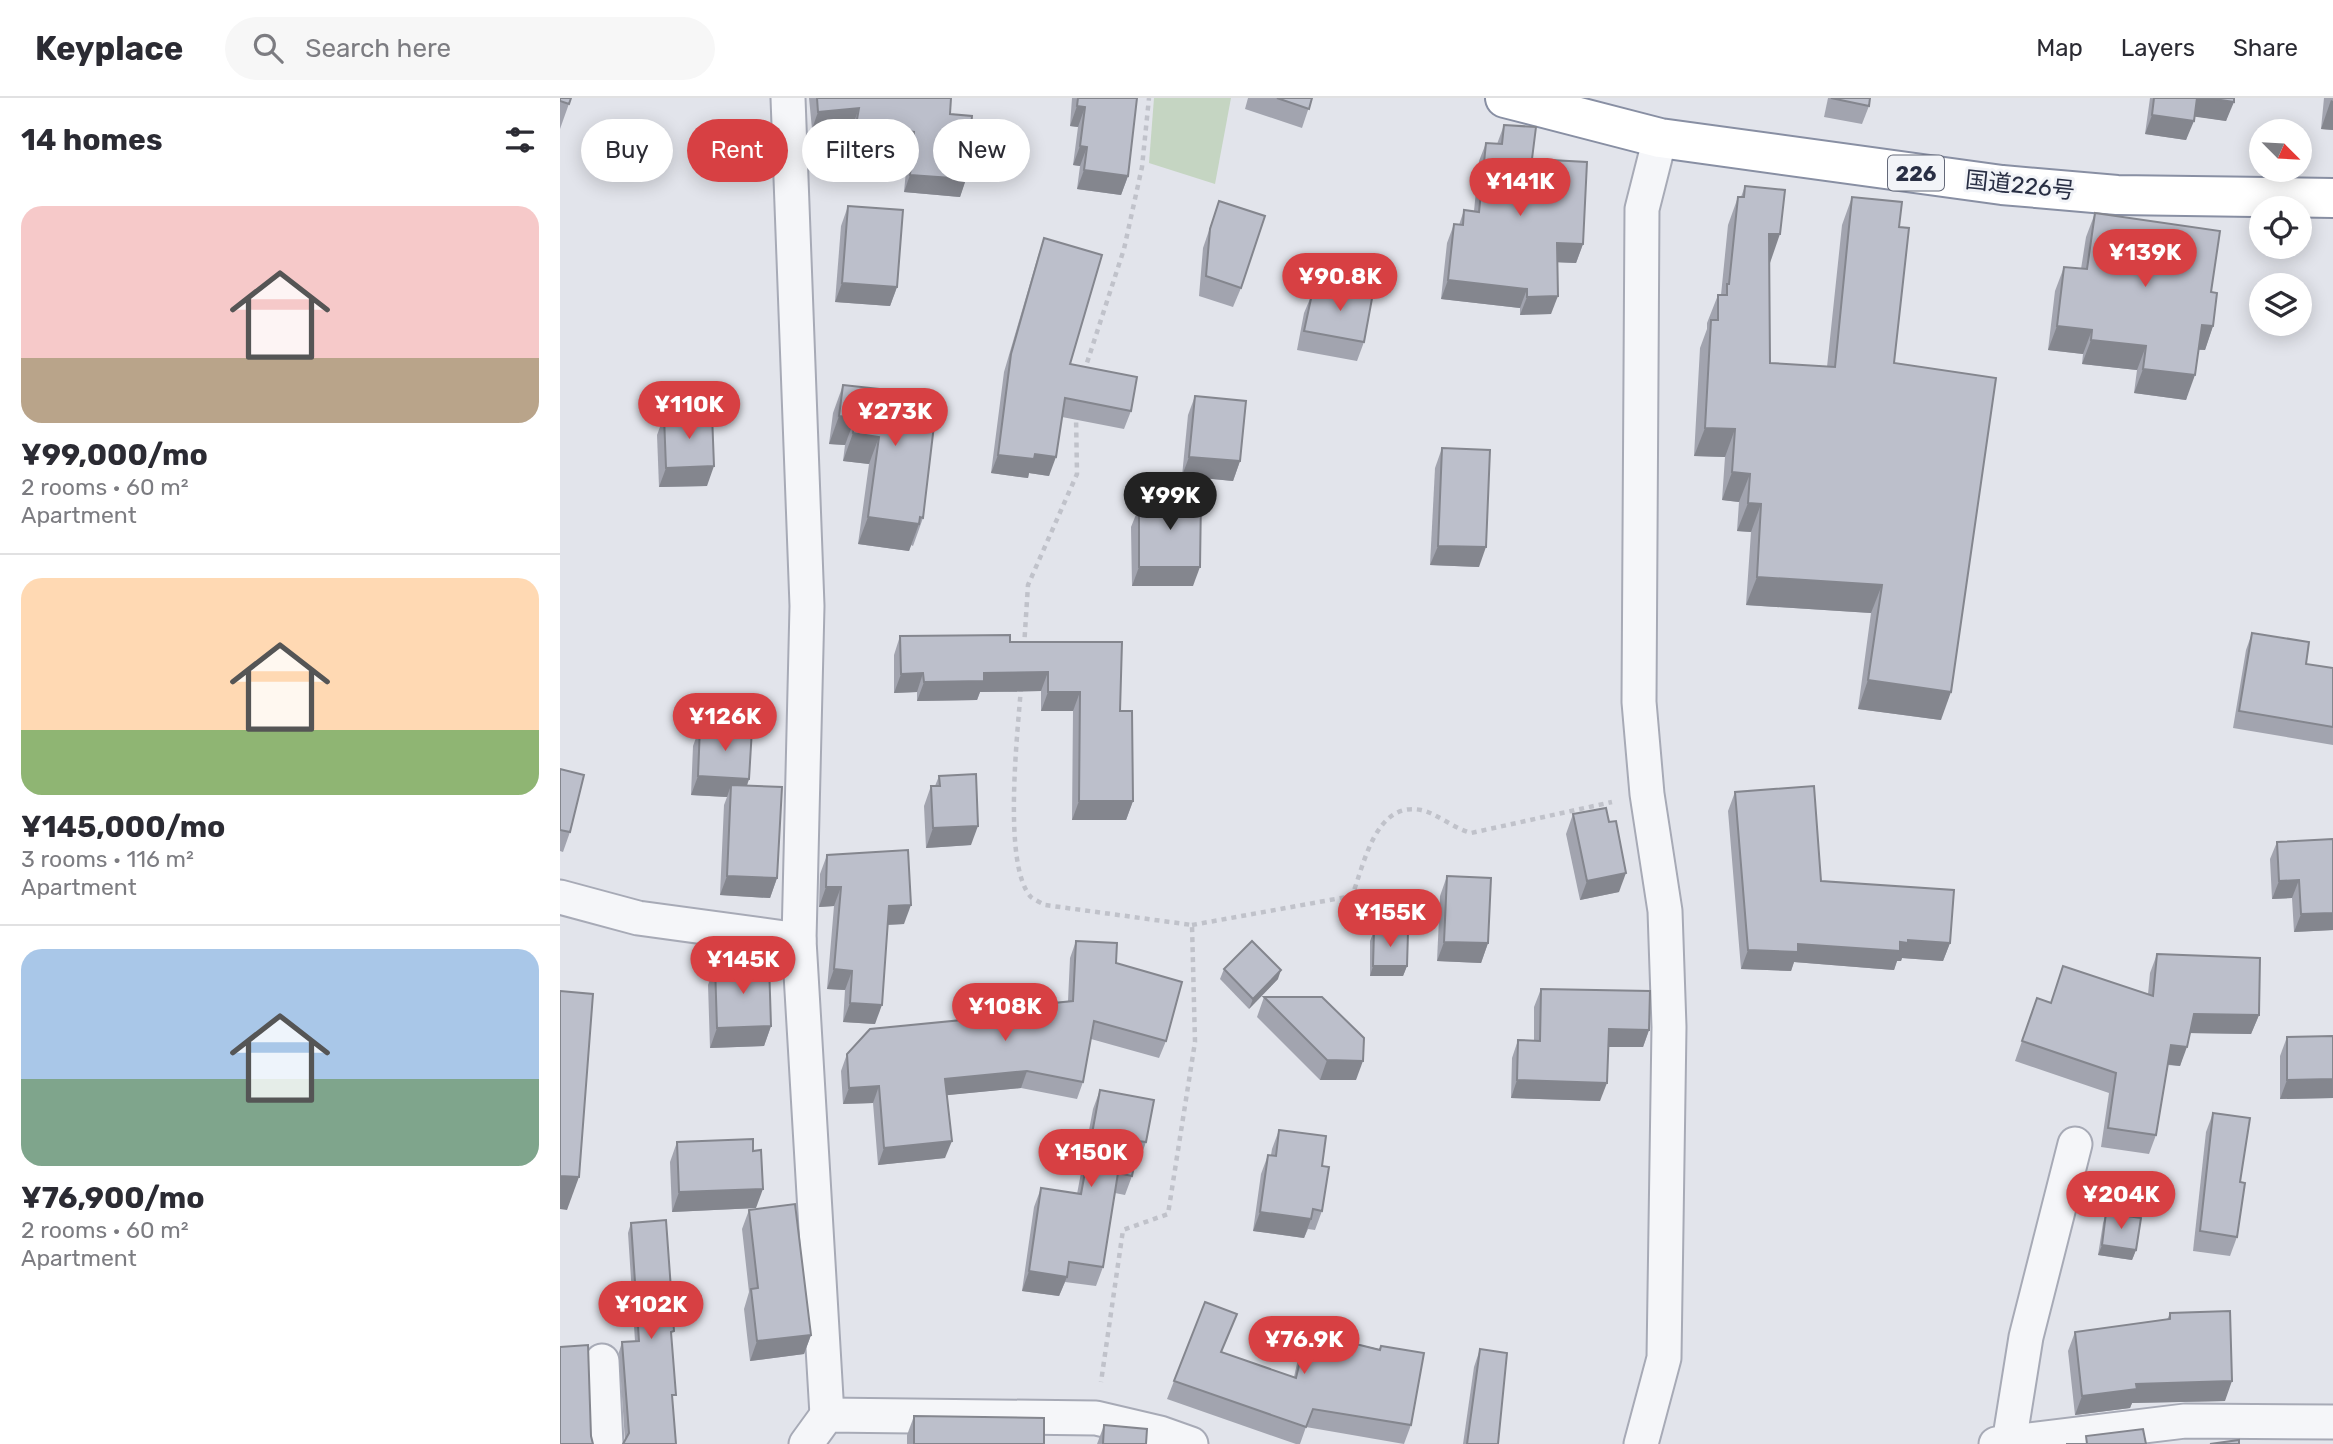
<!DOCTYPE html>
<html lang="en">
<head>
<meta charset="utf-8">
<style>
	body { margin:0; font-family:Rubik,"Noto Sans JP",sans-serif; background:#f7f7f7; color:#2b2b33; height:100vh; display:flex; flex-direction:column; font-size:26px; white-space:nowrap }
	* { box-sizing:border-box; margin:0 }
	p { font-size:23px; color:#7c7c81 }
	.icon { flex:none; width:38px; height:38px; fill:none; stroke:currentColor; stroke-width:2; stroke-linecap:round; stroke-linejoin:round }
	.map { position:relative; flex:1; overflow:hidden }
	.side { display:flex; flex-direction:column; background:#fff; width:560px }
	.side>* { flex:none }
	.hud { position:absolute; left:21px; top:21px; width:665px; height:63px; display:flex; gap:14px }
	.needle { width:46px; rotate:114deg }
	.fabs { position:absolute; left:1689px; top:21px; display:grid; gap:14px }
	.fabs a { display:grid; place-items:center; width:63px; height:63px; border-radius:50%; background:#fff; box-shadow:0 4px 18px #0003; font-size:35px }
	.price { position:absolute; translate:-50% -60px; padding:0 16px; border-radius:24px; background:#d74043; color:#fff; font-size:23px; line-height:46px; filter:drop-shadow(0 2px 4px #0008) }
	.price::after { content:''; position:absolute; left:50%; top:42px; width:21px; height:16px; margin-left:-10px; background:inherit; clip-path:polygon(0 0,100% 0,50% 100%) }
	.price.current { background:#222; color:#fff }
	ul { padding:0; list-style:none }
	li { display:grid; align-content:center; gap:14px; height:371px; padding:0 21px }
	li+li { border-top:2px solid #e1e1e2 }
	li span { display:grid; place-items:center; height:217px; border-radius:21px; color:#555 }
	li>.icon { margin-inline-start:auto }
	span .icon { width:126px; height:126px; fill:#fffc; stroke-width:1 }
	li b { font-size:30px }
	h2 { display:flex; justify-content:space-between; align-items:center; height:84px; padding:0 21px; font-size:30px }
	.tag { padding:0 24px; border-radius:32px; background:#fff; box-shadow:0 4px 18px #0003; font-size:24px; line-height:63px }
	.tag.current { background:#d74043; color:#fff }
	header { display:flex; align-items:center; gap:42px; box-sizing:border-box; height:98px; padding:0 35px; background:#fff; border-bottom:2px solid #e1e1e2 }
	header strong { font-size:33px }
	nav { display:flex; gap:38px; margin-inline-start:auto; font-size:24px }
	.search { width:490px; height:63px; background:#f7f7f7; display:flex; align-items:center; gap:18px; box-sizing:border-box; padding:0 24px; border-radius:38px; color:#7c7c81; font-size:26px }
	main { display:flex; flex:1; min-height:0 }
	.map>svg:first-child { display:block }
	.green { fill:#c5d5c2 }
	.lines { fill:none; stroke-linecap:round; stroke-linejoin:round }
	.street-casing { stroke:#a7aab6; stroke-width:37 }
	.highway-casing { stroke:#888fa3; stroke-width:42 }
	.path { stroke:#c0c2ca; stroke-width:4.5; stroke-dasharray:5 5; stroke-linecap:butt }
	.street { stroke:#f5f6f9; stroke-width:33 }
	.highway { stroke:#fff; stroke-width:38 }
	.wall { fill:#a2a4af }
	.shaded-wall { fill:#84868e }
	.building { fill:#bcbfcb; stroke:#84868e; stroke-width:2 }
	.labels { text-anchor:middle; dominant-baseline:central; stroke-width:6; stroke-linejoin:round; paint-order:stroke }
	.shield { fill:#f2f4f8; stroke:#656a7a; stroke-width:2 }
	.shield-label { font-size:21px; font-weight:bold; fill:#292f44 }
	.street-label { font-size:23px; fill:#292f44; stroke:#f2f4f8 }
</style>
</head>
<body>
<header>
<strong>Keyplace</strong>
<div class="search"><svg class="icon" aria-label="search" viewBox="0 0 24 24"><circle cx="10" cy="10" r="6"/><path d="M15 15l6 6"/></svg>Search here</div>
<nav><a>Map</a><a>Layers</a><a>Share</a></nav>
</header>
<main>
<section class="side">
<h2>14 homes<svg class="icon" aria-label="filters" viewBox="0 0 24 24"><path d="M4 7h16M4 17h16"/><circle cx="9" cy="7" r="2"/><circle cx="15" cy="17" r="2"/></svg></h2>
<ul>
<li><span style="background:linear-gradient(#f6c9c9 70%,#b9a48a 0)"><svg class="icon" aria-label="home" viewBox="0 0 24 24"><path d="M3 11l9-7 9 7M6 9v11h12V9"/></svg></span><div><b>¥99,000/mo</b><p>2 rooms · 60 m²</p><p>Apartment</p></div></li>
<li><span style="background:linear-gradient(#ffd9b3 70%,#8fb573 0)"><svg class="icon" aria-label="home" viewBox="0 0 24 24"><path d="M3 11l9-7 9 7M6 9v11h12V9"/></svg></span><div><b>¥145,000/mo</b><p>3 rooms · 116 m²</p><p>Apartment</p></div></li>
<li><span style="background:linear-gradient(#a9c7e8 60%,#7fa58c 0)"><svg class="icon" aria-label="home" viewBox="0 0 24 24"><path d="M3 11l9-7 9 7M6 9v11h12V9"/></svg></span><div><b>¥76,900/mo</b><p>2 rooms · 60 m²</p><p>Apartment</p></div></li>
</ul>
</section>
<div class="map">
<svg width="1773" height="1346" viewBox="0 0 1773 1346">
	<rect width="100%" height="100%" fill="#e2e4eb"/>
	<path class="green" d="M594,0H671L655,86L589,65Z"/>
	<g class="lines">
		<defs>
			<g id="street">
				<path d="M228,0L247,508L239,842L267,1317"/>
				<path d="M0,799L78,820L239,842"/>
				<path d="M42,1263L46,1346"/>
				<path d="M1449,1345L1466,1239L1515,1046"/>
				<path d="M246,1346L267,1317L536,1320L600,1335L631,1346"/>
				<path d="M1081,1346L1104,1260L1109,929L1105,813L1087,696L1079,604L1082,111L1100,40"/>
				<path d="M1436,1346L1625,1323L1773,1324"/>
			</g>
			<path id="highway" d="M945,0L1100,40L1442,87L1557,97L1773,100"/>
		</defs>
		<use href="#street" class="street-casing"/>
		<use href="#highway" class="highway-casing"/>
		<g class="path">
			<path d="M524,274L564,151L582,69L589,0"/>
			<path d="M464,549L468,487L517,376L516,317"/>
			<path d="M461,589C458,632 442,768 471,799C475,802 481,805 485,807L632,827L635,944L608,1116L563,1132L541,1284"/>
			<path d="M632,827L792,798C804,767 815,703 861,712C876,715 893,730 911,735L1052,704"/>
		</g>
		<use href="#street" class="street"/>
		<use href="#highway" class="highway"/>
	</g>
	<g class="wall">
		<path d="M0,0H11L0,31Z"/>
		<path d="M249,0H391L390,16L406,81L400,99L344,94L348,51L290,44L293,27L252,31Z"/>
		<path d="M512,0H577L568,78L561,97L517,91L520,68L513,67L518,29L510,28Z"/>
		<path d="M688,0H752L742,30L685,11Z"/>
		<path d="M1268,0H1310L1309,8L1302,26L1264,19Z"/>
		<path d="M1590,0H1674L1666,23L1634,18L1626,42L1585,36Z"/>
		<path d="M1764,0H1773V32L1761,31Z"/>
		<path d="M944,27L972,61L1023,146L1016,165L997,164L991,216L960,217V210L881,201L887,145L894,126L899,127L904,112L914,113L919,63L926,45L937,46Z"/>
		<path d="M1185,88L1210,165V265L1267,269L1282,127L1292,99L1339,129L1334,265L1381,622L1298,611L1311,515L1186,507L1191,434L1177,433L1179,404L1162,402L1165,359L1134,358L1140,250L1147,231V225L1158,197H1161L1168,127L1178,99H1181Z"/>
		<path d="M659,103L681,190L673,209L639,198L643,150Z"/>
		<path d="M288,108L337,189L330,208L275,204L281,128Z"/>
		<path d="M1535,115L1651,194L1653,228L1645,252H1639L1626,302L1574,295L1577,272L1522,266L1523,256L1488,252L1495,193L1504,169L1521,171L1526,139Z"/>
		<path d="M484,140L510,266L571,313L564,331L502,319L489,378L469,375L468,380L431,375L444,274L478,158Z"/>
		<path d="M774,186L804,244L797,263L737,252L744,215L752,196L759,197L762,189L772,191Z"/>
		<path d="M283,287L356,299L363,420L353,448L351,447L349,453L298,446L309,366L283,363L285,347L269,346L273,315Z"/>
		<path d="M635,298L680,363L673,383L622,378L628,317Z"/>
		<path d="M104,318L147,388L99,389L97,337Z"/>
		<path d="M882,350L919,469L870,467L875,370Z"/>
		<path d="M586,399L633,488H572L571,429L579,409H582Z"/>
		<path d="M1692,535L1746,566L1773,570V647L1673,630L1686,552Z"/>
		<path d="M340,538L450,544L560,613L573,703L566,722H512L513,613H481V593L420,594L417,602L357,603V594L334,595V557Z"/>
		<path d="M140,629L189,681L187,688L217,780L210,800L160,797L164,707L167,699L131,697L133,648Z"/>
		<path d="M0,671L10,734L3,754L0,753Z"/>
		<path d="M379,678L411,747L366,750L364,708L371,688H375Z"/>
		<path d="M1175,694L1261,783L1390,845L1383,863L1342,860L1341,863H1337L1334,872L1234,864L1231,873L1181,871L1168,713Z"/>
		<path d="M1013,716L1049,724L1059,794L1020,802L1006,736Z"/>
		<path d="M1773,741V832L1734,834L1732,800L1712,801L1710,761L1717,744Z"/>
		<path d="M267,757L344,826L328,827L315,926L283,924L285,892L267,891L274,808L259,809L260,776Z"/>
		<path d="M887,778L928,845L921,865L877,863L880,798Z"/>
		<path d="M814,833L847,868L843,878H810V843Z"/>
		<path d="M516,843L556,865L606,943L599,960L531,941L523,984L517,1001L461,990L387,997L385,1060L318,1067L313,1005L283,1006L281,973L287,956L409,921L412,913L508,903L510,860Z"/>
		<path d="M1597,856L1699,917L1691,936L1630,935L1620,968L1608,967L1596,1037L1589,1056L1541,1049L1549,995L1455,963L1477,900L1490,904L1588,896L1590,875Z"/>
		<path d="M155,867L211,928L204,948L150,950L148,887Z"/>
		<path d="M664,871L718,881L689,911L660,881Z"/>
		<path d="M981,891L1089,932L1083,949H1048L1040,1003L951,1000L952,960L958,942H974V909Z"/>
		<path d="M704,899L796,982H760L697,919Z"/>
		<path d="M1773,938V1000L1720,1001V958L1727,939Z"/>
		<path d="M540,992L586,1044L579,1064L575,1063L572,1078L565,1097L555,1095L543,1169L536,1188L505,1184L499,1198L462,1193L474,1109L481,1090L517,1096L533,1011Z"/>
		<path d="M1653,1015L1680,1084L1677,1139L1670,1158L1633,1153L1646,1034Z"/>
		<path d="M719,1032L762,1068V1113L755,1132L748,1131L744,1140L693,1133L701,1076L708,1057H711L712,1051Z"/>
		<path d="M117,1044L193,1053L196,1110L112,1114L110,1064Z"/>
		<path d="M189,1112L251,1237L244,1256L190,1263L184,1211L189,1194L182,1131Z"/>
		<path d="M1546,1115L1576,1152L1572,1162L1538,1157L1543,1125Z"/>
		<path d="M71,1125L111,1240L113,1305L65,1343L59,1254L62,1244L75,1243L68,1135Z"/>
		<path d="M1610,1215L1665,1303L1572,1305L1570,1310L1515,1317L1508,1253L1515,1234L1607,1222Z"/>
		<path d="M747,1234L819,1251L821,1248L851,1327L844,1346L746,1329L740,1346H736L607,1301L614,1283L662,1255L734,1279L740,1252Z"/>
		<path d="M920,1251L938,1346H903L914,1269Z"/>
		<path d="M354,1318L484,1346H347V1337Z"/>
		<path d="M544,1327L586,1346H537Z"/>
	</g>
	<g class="shaded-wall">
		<path d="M1636,0H1648L1674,4L1666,23L1630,18Z"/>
		<path d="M1771,2L1773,3V32L1761,31Z"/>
		<path d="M517,8L525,9L518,29L510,28Z"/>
		<path d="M299,10L293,27L252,31L258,14Z"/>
		<path d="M1592,17L1634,23L1626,42L1585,36Z"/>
		<path d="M296,27L354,34L348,51L290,44Z"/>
		<path d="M520,48L527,49L520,68L513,67Z"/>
		<path d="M524,72L568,78L561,97L517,91Z"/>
		<path d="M350,77L406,81L400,99L344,94Z"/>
		<path d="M1209,136H1220L1210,165Z"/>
		<path d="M997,145L1023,146L1016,165L990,164Z"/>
		<path d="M888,182L967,191L960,210L881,201Z"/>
		<path d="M282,185L337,189L330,208L275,204Z"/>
		<path d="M998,198L991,216L960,217L967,199Z"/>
		<path d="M1642,227L1653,228L1645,252L1633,251Z"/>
		<path d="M1497,228L1532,232L1523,256L1488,252Z"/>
		<path d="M1531,242L1586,248L1577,272L1522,266Z"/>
		<path d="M1583,271L1635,277L1626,302L1574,295Z"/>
		<path d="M279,318L295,320L285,347L269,346Z"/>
		<path d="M1145,330L1175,331L1165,359L1134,358Z"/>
		<path d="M293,335L319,339L309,366L283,363Z"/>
		<path d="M475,356L496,359L489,378L469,375L468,380L431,375L438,357Z"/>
		<path d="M629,359L680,363L673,383L622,378Z"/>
		<path d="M154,368L147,388L99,389L106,370Z"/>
		<path d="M1172,374L1190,376L1179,404L1162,402Z"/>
		<path d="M1188,405L1201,406L1191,434L1177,433Z"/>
		<path d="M308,419L359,426L349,453L298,446Z"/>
		<path d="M878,448L926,449L919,469L870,467Z"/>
		<path d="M579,469H640L633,488H572Z"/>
		<path d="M1197,479L1322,487L1311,515L1186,507Z"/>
		<path d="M488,574L481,593L420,594L417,602L357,603L364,584L424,575Z"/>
		<path d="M363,575L357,594L334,595L341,576Z"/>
		<path d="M1308,582L1391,594L1381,622L1298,611Z"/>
		<path d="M488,594H520L513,613H481Z"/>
		<path d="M138,678L189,681L182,700L171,687L167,699L131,697Z"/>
		<path d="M519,703H573L566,722H512Z"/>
		<path d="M418,728L411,747L366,750L373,730Z"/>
		<path d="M1066,775L1059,794L1020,802L1027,783Z"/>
		<path d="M167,778L217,780L210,800L160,797Z"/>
		<path d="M1739,782L1732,800L1712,801L1719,783Z"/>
		<path d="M266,789H281L274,808L259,809Z"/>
		<path d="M351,807L344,826L322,827L329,808Z"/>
		<path d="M1773,815V832L1734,834L1741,816Z"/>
		<path d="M1348,842L1390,845L1383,863L1342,860L1341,863H1337L1334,872L1234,864L1231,873L1181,871L1188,852L1238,846L1340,844Z"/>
		<path d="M884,844L928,845L921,865L877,863Z"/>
		<path d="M813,868H847L843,878H810Z"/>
		<path d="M274,871L292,873L285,892L267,891Z"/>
		<path d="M721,872L718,881L689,911L693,901Z"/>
		<path d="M290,905L322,907L315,926L283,924Z"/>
		<path d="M1634,916L1699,917L1691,936L1627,935Z"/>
		<path d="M211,928L204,948L150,950L157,930Z"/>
		<path d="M1049,931L1089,932L1083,949H1042Z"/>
		<path d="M1611,947L1627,949L1620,968L1604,966Z"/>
		<path d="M767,962L803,963L796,982H760Z"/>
		<path d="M467,973L461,990L379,998L385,981Z"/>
		<path d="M1773,981V1000L1720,1001L1727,982Z"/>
		<path d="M957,982L1047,985L1040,1003L951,1000Z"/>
		<path d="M319,988L313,1005L283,1006L289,990Z"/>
		<path d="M392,1043L385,1060L318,1067L324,1050Z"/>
		<path d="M0,1078L19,1079L7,1112L0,1111Z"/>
		<path d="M203,1091L196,1110L112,1114L119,1094Z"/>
		<path d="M700,1114L751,1121L744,1140L693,1133Z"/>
		<path d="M1542,1147L1576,1152L1572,1162L1538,1157Z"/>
		<path d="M469,1173L507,1179L499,1198L462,1193Z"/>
		<path d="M251,1237L244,1256L190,1263L197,1243Z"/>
		<path d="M1672,1283L1665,1303L1572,1305L1570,1310L1515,1317L1522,1298L1576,1286Z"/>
	</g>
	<g class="building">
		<path d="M0,0H11L9,6L0,3Z"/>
		<path d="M257,0H391L390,16L412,18L406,81L350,77L354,34L296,27L299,10L258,14Z"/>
		<path d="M518,0H577L568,78L524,72L527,49L520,48L525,9L517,8Z"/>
		<path d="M717,0H752L749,11Z"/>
		<path d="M1271,0H1310L1309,8Z"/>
		<path d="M1594,0H1637L1634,23L1592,17Z"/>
		<path d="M1648,0H1674V4Z"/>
		<path d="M944,27L976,29L972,61L1027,64L1023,146L997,145L998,198L967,199V191L888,182L894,126L903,127L904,112L919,114L926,45L942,46Z"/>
		<path d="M1185,88L1225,92L1220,136H1209L1210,265L1275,269L1292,99L1342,104L1339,129L1349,130L1334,265L1436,280L1391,594L1308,582L1322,487L1197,479L1201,406L1188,405L1190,376L1172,374L1175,331L1145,330L1151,222H1158V197H1167V186H1169L1178,99H1184Z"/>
		<path d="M659,103L705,118L681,190L646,178L650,131Z"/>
		<path d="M288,108L343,112L337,189L282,185Z"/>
		<path d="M1535,115L1660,133L1651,194L1657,195L1653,228L1642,227L1635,277L1583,271L1586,248L1531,242L1532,232L1497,228L1504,169L1527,171Z"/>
		<path d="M484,140L542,157L510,266L577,279L571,313L505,300L496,359L475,356L474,361L438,357L451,256Z"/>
		<path d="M774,186L813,195L804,244L744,233L752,196L760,197L762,189L773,191Z"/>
		<path d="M283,287L357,295L356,299L377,302L363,420L360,419L359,426L308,419L319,339L293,335L295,320L279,318Z"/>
		<path d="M635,298L686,303L680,363L629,359Z"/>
		<path d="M152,316L154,368L106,370L104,318Z"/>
		<path d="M882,350L930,352L926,449L878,448Z"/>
		<path d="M586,399H641L640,469H579V409H586Z"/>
		<path d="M1692,535L1749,544L1746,566L1773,570V629L1679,613Z"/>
		<path d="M450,537V544H562L560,613H572L573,703H519L520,594H488V574L424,575V583L364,584L363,575L341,576L340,538Z"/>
		<path d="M140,629L192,631L189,681L138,678Z"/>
		<path d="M0,671L24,677L10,734L0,732Z"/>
		<path d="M416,676L418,728L373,730L371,688H380L379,678Z"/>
		<path d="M171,687L222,689L217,780L167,778Z"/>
		<path d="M1254,688L1261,783L1394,792L1390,845L1348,842V845L1340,844V853L1238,846V854L1188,852L1175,694Z"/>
		<path d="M1046,710L1049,724L1056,723L1066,775L1027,783L1013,716Z"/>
		<path d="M1773,741V815L1741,816L1739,782L1719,783L1717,744Z"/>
		<path d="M348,752L351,807L329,808L322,907L290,905L292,873L274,871L281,789H266L267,757Z"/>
		<path d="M887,778L931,780L928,845L884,844Z"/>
		<path d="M814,833L848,834L847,868H813Z"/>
		<path d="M516,843L557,845L556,865L622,884L606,943L534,923L523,984L467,973L385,981L392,1043L324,1050L319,988L289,990L287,956L310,931L412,921V913L513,903Z"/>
		<path d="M692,843L721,872L693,901L664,871Z"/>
		<path d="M1597,856L1700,860L1699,917L1634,916L1627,949L1611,947L1596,1037L1548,1030L1556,975L1462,943L1477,900L1491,905L1503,868L1593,898Z"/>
		<path d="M209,865L211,928L157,930L155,867Z"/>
		<path d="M981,891L1090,893L1089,932L1049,931L1047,985L957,982L958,942L980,943Z"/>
		<path d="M0,893L33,896L19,1079L0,1078Z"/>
		<path d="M704,899H762L804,940L803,963L767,962Z"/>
		<path d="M1773,938V981L1727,982V939Z"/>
		<path d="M540,992L594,1002L586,1044L579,1043L572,1078L558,1075L543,1169L509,1164L507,1179L469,1173L481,1090L521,1096Z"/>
		<path d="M1653,1015L1690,1020L1680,1084L1685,1085L1677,1139L1640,1133Z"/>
		<path d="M719,1032L766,1038L762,1068L769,1069L762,1113L753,1111L751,1121L700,1114L708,1057L716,1058Z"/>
		<path d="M193,1041V1053L201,1052L203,1091L119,1094L117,1044Z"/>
		<path d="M235,1106L251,1237L197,1243L191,1191L198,1190L189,1112Z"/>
		<path d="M1546,1115L1581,1120L1576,1152L1542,1147Z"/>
		<path d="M106,1122L114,1233L111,1234L116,1297H112L116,1346H63L69,1335L62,1244L79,1243L71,1125Z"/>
		<path d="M645,1204L677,1216L661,1254L736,1280L747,1234L820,1252L821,1248L864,1255L851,1327L753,1311L746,1329L614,1283Z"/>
		<path d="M1670,1213L1672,1283L1576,1286L1577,1291L1522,1298L1515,1234L1610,1221V1215Z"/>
		<path d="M28,1247L31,1338L33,1346H0V1249Z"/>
		<path d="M920,1251L947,1255L938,1346H907Z"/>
		<path d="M354,1318L484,1320V1346H354Z"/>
		<path d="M544,1327L587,1331L586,1346H543Z"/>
		<path d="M1583,1331L1586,1346H1506H1527L1526,1338Z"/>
		<path d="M1679,1342V1346H1650Z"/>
	</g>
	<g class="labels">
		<rect class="shield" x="1328" y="57.5" width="56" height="35" rx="5"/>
		<g class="shield-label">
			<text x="1356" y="75">226</text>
		</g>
		<g class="street-label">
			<text transform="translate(1460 87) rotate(6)">国道226号</text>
		</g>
	</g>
</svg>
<div class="fabs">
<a><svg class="needle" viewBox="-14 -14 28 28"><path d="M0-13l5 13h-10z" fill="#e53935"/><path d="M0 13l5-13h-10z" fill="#7c7c81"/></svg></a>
<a><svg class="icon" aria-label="locate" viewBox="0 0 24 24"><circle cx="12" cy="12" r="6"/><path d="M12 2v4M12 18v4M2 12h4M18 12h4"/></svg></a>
<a><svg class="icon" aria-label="layers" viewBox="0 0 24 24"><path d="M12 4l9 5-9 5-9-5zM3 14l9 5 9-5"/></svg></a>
</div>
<b class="price" style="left:960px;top:120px">¥141K</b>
<b class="price" style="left:1585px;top:191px">¥139K</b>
<b class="price" style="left:780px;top:215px">¥90.8K</b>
<b class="price" style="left:129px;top:343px">¥110K</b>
<b class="price" style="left:335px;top:350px">¥273K</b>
<b class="price current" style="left:610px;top:434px">¥99K</b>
<b class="price" style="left:165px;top:655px">¥126K</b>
<b class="price" style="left:830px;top:851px">¥155K</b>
<b class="price" style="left:183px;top:898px">¥145K</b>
<b class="price" style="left:445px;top:945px">¥108K</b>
<b class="price" style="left:531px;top:1091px">¥150K</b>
<b class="price" style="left:1561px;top:1133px">¥204K</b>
<b class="price" style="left:91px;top:1243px">¥102K</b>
<b class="price" style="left:744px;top:1278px">¥76.9K</b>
<div class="hud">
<a class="tag">Buy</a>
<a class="tag current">Rent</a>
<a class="tag">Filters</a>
<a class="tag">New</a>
</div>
</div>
</main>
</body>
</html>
